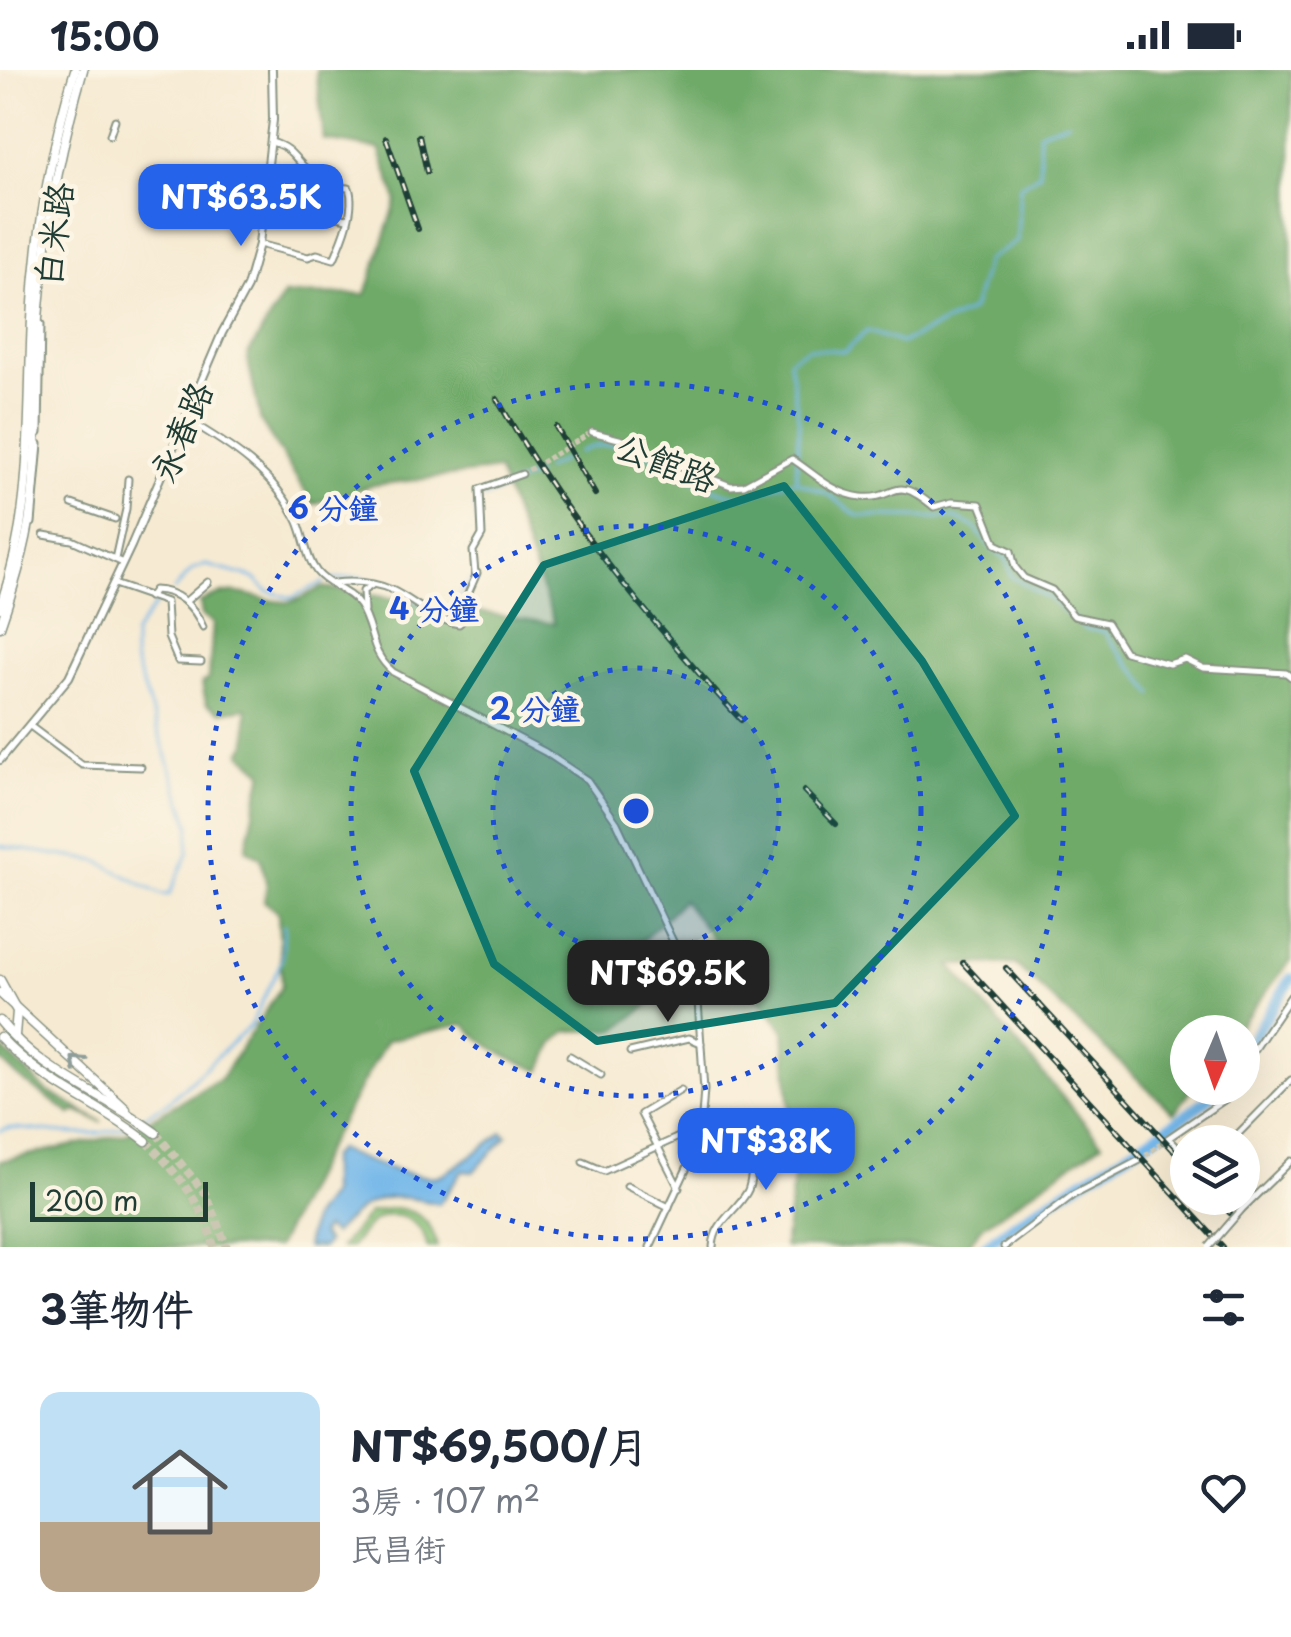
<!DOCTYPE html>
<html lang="zh-TW">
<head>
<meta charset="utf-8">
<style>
	body { margin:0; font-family:"Playpen Sans","LXGW WenKai TC",sans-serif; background:#f6f6f7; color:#1f2937; height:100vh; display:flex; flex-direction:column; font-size:38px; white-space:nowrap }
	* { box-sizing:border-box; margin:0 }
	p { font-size:32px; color:#747a83 }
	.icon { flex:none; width:55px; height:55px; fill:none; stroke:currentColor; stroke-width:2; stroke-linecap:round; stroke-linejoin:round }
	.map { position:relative; height:1177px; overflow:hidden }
	.side { display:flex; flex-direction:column; background:#fff; flex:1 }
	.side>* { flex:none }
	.needle { width:65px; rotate:182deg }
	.fabs { position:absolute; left:1170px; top:945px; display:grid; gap:20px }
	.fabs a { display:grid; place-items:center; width:90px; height:90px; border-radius:50%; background:#fff; box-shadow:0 10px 40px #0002; font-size:50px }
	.scale { position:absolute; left:30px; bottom:25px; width:178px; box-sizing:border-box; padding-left:10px; border:5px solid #1f3d34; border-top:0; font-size:28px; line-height:35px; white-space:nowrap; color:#1f3d34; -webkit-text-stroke:8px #fcf5e5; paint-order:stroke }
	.price { position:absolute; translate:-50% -85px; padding:0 22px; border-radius:20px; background:#2563eb; color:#fff; font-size:32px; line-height:65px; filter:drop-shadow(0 2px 5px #0008) }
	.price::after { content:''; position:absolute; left:50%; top:60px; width:30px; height:22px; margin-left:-15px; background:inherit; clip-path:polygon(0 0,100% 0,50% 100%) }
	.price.current { background:#222; color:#fff }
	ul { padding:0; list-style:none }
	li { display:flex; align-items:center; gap:30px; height:250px; padding:0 40px }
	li+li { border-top:2px solid #e0e1e3 }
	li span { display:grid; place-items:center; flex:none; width:280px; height:200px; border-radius:20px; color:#555 }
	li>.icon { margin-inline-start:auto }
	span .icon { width:120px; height:120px; fill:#fffc; stroke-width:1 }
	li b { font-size:42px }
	h2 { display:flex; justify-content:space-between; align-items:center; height:120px; padding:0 40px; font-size:42px }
	.status { display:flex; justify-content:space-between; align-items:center; height:70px; padding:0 50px; background:#fff; direction:ltr }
	.status svg { height:28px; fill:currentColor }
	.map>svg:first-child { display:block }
	.green { fill:#8bc579; stroke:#558156; stroke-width:2.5 }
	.forest { fill:#70aa69; stroke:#48744e; stroke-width:2.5 }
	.water { fill:#73b7e9; stroke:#497a8e; stroke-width:2.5 }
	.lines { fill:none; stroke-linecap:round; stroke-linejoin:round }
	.stream { stroke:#73b7e9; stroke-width:2.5 }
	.river { stroke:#73b7e9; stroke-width:11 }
	.minor-tunnel { stroke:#cbc7b2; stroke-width:5; stroke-dasharray:5 2.5; stroke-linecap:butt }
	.primary-tunnel { stroke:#cbc7b2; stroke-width:8; stroke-dasharray:8 4; stroke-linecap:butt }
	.minor-casing { stroke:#8a9483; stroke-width:9 }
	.tertiary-casing { stroke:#8a9483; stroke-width:10 }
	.primary-casing { stroke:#8a9483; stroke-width:11 }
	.minor { stroke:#fff; stroke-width:5 }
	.tertiary { stroke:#fff; stroke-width:6 }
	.primary { stroke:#fff; stroke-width:8 }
	.rail-casing { stroke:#1f3d34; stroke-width:6 }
	.rail { stroke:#fcf5e5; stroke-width:2.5; stroke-dasharray:8; stroke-linecap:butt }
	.minor-bridge-casing { stroke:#8a9483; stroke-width:9; stroke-linecap:butt }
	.minor-bridge { stroke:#fff; stroke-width:5 }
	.oneway { stroke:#8f9e9a }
	.marked { fill:#0f766e; fill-opacity:0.2; stroke:#0f766e; stroke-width:8; stroke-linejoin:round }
	.ring { fill:none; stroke:#1d4ed8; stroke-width:5; stroke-dasharray:5 10 }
	.labels { text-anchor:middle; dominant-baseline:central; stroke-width:9; stroke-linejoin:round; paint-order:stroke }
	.street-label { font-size:35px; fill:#1f3d34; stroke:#fcf5e5 }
	.centre { fill:#1d4ed8; stroke:#fcf5e5; stroke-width:5 }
	.ring-label { font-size:30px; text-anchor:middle; font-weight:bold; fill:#1d4ed8; stroke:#fcf5e5; stroke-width:9; stroke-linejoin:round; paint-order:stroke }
</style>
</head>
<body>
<div class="status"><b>15:00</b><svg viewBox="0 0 49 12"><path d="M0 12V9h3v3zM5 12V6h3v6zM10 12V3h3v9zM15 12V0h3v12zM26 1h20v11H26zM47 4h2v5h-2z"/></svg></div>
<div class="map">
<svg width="1291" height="1177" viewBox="0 0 1291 1177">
	<rect width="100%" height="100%" fill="#fcf5e5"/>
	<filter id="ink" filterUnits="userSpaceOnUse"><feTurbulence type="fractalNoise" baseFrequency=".01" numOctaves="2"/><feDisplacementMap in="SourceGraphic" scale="20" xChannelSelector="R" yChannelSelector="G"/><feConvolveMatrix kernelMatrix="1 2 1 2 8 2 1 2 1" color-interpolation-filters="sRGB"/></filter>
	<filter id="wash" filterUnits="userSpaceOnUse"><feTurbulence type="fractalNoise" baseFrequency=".0048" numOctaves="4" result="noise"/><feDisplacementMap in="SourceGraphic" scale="40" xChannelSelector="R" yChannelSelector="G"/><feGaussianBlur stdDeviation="2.25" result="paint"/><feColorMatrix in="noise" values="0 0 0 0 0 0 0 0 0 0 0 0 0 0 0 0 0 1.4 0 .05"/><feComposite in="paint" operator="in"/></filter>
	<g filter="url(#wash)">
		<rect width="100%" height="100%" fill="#f6ead2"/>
		<path class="green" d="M394,1138C420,1141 432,1152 437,1177H427C425,1152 394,1135 372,1152C364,1159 357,1169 351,1177H341L369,1143Z"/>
		<g class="forest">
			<path d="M316,0H1291V890L1235,962H1188V1018H1193L1174,1043L1015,894L950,895L1102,1073L983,1156L966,1177H784L794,1106L784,960L683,830L638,875L666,894L661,925L616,960L567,961L553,974L541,1001C511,989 486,978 464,954L387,970L326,1078L277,1177H0V1091L125,1064L221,1008L282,916L278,842L264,831L267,817L261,788L246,779L263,702L241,683L247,673V638L220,642L206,633L202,613L209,609L213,553L202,546L200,532C240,512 249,530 285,532C297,532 312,522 322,517L555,554L498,400L374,415L313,434L261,352L247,286L284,225L366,224L397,130L379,79L324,70Z"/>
			<path d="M0,977L47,1021L102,1052L76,1041L71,1044L18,1007L0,990Z"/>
		</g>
		<path class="water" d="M502,1062L507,1066L473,1102L462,1101L439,1134C385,1122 372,1123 333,1164L325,1158L320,1164L327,1172L323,1177H306L312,1149L330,1124V1087L338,1079C357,1089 416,1110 437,1106C447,1104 493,1071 502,1062Z"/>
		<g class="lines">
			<g class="stream">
				<path d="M579,382C637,354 681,417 736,425C755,428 776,412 796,411L799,351L789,290L808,278L845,281L867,261L902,273L972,240L987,190L1017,171L1020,116L1040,103L1039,62L1068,52"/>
				<path d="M545,399L567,388"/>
				<path d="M796,411L828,424L858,446L955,448L973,456L993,480L1006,488L1012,507L1053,531L1085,559L1104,561C1119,585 1138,600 1153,624"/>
				<path d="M483,429L536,404"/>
				<path d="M474,436L480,464"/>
				<path d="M330,510L359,507L377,512"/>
				<path d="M174,520L193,499L206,495L254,508L267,521L291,528L324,512"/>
				<path d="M402,523L448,548"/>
				<path d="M454,549L459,546V527L472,509"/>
				<path d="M0,776L98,791L160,824L169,825L188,784L190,755L134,590V564L157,532"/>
				<path d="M141,1048L167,1033L251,955L282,890L284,854"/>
				<path d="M0,1061L8,1058C50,1059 95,1074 134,1052"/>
			</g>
			<g class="river">
				<path d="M1242,985L1291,909"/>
				<path d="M984,1177C1059,1118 1148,1078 1222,1018"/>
			</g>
		</g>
	</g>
	<g filter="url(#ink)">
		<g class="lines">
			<g class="minor-tunnel">
				<path d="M522,404L592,362"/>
				<path d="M1140,1090L1164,1071"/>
			</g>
			<g class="primary-tunnel">
				<path d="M156,1063L205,1123L227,1177"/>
				<path d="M146,1071C176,1102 204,1134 214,1177"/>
			</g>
			<defs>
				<g id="minor">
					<path d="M110,65L115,50"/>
					<path d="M264,134L297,139L307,102"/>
					<path d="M297,139L347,149"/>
					<path d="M259,174L308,187L317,184L334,189C343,169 356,138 349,118L328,117L321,106C295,99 299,79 271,72"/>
					<path d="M186,349C230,375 276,404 298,452C305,468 306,488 317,502C329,517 348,519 359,535C375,560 368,580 393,602L545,682L587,710L617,753L693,914L698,931L704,1020L701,1059L693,1085L650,1177"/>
					<path d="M592,362L638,374L663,390L731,416L744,415L792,389C814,403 833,424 861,427C898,431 891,401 934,437L952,432L980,434L996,474L1011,481L1015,497L1024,508L1052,520L1074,546L1107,553L1125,582L1169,594L1185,589L1203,598L1286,603L1291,607"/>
					<path d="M39,363L41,254"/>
					<path d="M72,434L115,449"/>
					<path d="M32,453L39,374"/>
					<path d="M44,465L72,470L123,493"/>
					<path d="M115,489L126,439L128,409"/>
					<path d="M334,513C353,511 374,512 392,520C415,531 432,550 459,554L465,548L464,533L477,503H475L473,481L482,465L480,419L522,404"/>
					<path d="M114,514L166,532L168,567L178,591L201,592"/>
					<path d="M149,527L154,520C177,520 194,536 203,557"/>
					<path d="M185,532L208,512"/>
					<path d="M364,541L363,521L371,516"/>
					<path d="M30,656L82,695L141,697"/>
					<path d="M630,982L689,968L701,973"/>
					<path d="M570,986L601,1005"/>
					<path d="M1242,998L1291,926"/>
					<path d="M1169,1069L1188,1088"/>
					<path d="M1164,1071L1227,1028L1230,1018"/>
					<path d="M1230,1072L1291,1010"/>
					<path d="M583,1092L604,1101L694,1060L755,1057C753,1072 754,1111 747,1122C736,1142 714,1152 713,1177"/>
					<path d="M627,1116L669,1137"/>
					<path d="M679,1118L641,1044L681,1020"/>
					<path d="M1242,1139L1291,1091"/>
					<path d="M1004,1177L1073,1125L1140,1090"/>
				</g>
				<path id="tertiary" d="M0,690L69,607L131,476L222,263L247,217L259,174L273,50L272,0"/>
				<g id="primary">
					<path d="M0,538C34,437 27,353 32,249C36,164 50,81 75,0"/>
					<path d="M0,557C13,519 26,479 31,439C39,376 33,311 38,248C45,163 59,82 83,0"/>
					<path d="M0,910L17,941L15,965"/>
					<path d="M0,923L126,1039"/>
					<path d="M0,951C42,1004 104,1024 156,1063"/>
					<path d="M0,967C42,1013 98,1033 146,1071"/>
				</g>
			</defs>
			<use href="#minor" class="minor-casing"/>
			<use href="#tertiary" class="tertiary-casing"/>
			<use href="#primary" class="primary-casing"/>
			<use href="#minor" class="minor"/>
			<use href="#tertiary" class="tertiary"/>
			<use href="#primary" class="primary"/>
			<defs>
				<g id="rail">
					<path d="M419,66L427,102"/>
					<path d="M386,68L418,159"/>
					<path d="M497,329C568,452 646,546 741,650"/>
					<path d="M556,357L595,424"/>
					<path d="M804,721L836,754"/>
					<path d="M963,893L1223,1177"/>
					<path d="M1006,898L1188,1096"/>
					<path d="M1216,1128L1230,1143"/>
				</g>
			</defs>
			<use href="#rail" class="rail-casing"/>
			<use href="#rail" class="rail"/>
			<defs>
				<path id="minor-bridge" d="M1209,1177L1242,1139"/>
			</defs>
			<use href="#minor-bridge" class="minor-bridge-casing"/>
			<use href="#minor-bridge" class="minor-bridge"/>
		</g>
		<defs><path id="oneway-chevron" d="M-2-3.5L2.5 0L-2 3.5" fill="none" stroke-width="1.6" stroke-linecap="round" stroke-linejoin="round" transform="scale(2.5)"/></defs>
		<use class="oneway" href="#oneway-chevron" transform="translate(77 992) rotate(-137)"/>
	</g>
	<path class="marked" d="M784,416L922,591L1015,746L835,933L597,971L494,894L414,701L544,495Z"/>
	<circle cx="636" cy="741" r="143" fill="#1d4ed8" fill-opacity=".12"/>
	<g class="ring">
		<circle cx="636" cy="741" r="143"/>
		<circle cx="636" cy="741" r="285"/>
		<circle cx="636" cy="741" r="428"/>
	</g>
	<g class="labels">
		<g class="street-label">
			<text transform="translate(52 164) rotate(-83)">白米路</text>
			<text transform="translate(180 361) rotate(-67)">永春路</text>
			<text transform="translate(667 391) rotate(21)">公館路</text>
		</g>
	</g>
	<circle cx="636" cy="741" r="15" class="centre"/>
	<g class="ring-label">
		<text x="333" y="449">6 分鐘</text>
		<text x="434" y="550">4 分鐘</text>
		<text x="535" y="650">2 分鐘</text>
	</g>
</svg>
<div class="fabs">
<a><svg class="needle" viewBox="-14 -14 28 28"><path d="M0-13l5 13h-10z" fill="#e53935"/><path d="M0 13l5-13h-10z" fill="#747a83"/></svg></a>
<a><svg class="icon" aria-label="layers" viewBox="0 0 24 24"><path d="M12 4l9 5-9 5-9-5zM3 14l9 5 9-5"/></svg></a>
</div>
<div class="scale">200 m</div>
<b class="price" style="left:241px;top:179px">NT$63.5K</b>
<b class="price current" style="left:668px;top:955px">NT$69.5K</b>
<b class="price" style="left:766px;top:1123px">NT$38K</b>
</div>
<section class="side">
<h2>3筆物件<svg class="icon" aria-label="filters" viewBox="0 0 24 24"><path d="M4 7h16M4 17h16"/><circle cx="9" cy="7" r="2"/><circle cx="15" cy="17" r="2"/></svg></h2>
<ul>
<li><span style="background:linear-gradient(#bfe0f5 65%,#b9a48a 0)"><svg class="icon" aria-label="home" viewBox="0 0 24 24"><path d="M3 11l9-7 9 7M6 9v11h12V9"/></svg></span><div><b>NT$69,500/月</b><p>3房 · 107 m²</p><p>民昌街</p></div><svg class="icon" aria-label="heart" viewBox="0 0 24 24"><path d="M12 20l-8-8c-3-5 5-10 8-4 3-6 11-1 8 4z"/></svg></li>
</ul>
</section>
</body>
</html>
